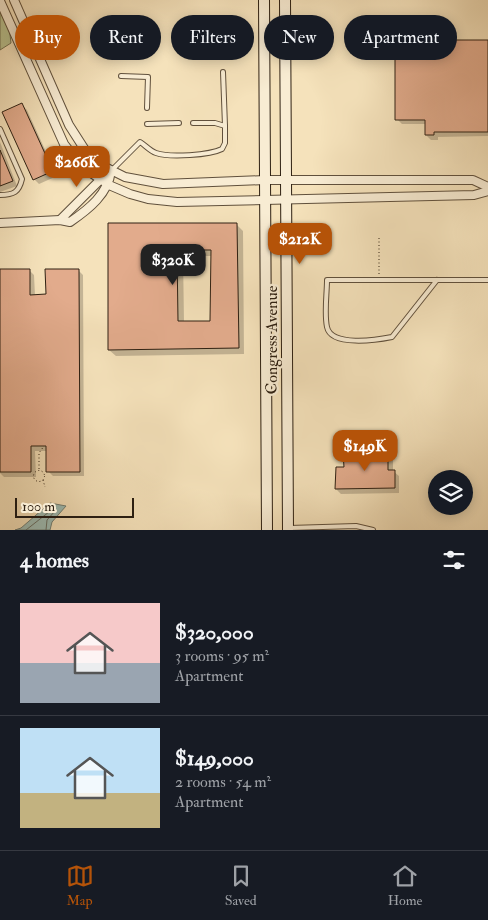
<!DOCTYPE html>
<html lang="en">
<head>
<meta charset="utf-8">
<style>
	body { margin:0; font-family:"IM FELL Double Pica",serif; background:#20242c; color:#f1f3f6; height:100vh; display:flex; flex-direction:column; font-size:19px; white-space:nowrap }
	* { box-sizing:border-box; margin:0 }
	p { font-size:16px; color:#9ea1a6 }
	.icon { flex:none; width:28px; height:28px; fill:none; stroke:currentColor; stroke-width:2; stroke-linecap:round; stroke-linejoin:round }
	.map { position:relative; height:530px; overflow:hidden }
	.details { display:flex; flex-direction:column; background:#171b24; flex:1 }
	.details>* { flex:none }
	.top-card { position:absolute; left:15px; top:15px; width:459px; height:45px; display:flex; gap:10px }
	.tools { position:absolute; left:428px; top:470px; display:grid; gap:10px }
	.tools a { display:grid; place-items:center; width:45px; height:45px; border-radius:50%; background:#171b24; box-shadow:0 2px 12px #0003; font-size:25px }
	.scale { position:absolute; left:15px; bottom:12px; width:119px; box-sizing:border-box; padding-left:5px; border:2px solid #2e2012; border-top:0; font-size:14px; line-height:18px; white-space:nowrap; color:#2e2012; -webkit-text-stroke:4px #f8ecd3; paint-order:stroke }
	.price { position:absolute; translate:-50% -42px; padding:0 11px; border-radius:10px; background:#b45309; color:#fff; font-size:16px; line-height:32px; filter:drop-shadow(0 1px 2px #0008) }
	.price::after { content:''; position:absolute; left:50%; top:30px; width:15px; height:11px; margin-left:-8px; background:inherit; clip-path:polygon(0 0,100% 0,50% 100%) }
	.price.active { background:#222; color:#fff }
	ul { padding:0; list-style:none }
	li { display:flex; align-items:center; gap:15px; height:125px; padding:0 20px }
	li+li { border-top:1px solid #363941 }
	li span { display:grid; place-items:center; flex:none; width:140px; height:100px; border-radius:0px; color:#555 }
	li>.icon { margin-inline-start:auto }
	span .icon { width:60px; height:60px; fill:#fffc; stroke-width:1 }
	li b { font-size:21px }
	h2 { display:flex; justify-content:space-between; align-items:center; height:60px; padding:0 20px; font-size:21px }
	.pill { padding:0 18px; border-radius:22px; background:#171b24; box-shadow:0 2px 12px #0003; font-size:18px; line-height:45px }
	.pill.active { background:#b45309; color:#fff }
	.tabs { display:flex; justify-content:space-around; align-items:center; height:70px; border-top:1px solid #363941; background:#171b24; font-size:14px; color:#9ea1a6 }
	.tabs a { display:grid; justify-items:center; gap:2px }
	.tabs .active { color:#b45309 }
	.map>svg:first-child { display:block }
	.green { fill:#bac492; stroke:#747252 }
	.water { fill:#9dbdb6; stroke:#717e74 }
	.shadow { fill:#0003; fill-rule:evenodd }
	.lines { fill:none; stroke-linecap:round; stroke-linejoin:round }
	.shore { stroke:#666e64; stroke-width:1 }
	.building { fill:#e2ab8c; stroke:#2e2012; fill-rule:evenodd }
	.service-casing { stroke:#60503c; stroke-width:6 }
	.minor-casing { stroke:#60503c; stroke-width:10 }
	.secondary-casing { stroke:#2e2012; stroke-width:12 }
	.path { stroke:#2e2012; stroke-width:1; stroke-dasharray:1 2.5; stroke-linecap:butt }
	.service { stroke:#f8ecd3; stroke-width:4 }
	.minor { stroke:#f8ecd3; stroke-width:8 }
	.secondary { stroke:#f8ecd3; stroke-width:10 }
	.labels { text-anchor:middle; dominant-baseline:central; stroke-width:4.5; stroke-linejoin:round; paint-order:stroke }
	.street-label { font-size:16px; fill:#2e2012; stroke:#f8ecd3 }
</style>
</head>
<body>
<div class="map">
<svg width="488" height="530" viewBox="0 0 488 530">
	<rect width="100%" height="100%" fill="#f5e2bb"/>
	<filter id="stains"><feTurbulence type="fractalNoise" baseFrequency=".004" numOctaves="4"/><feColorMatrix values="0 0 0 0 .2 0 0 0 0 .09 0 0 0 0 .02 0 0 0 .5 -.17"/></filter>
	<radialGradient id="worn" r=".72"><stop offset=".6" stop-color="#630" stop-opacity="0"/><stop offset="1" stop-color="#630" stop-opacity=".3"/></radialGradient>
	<path class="green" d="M0,8L9,26L11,43L0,50Z"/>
	<path class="water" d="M50,503L66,506L52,522L50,530H15L21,528Z"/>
	<g class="shadow">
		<path d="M488,41V136L438,137V140H431L426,135V124H402L397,119L428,54Z"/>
		<path d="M22,105L27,110L57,176L39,184L34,179Z"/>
		<path d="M0,142L17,186L0,192Z"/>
		<path d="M236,224L243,231L244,354L116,356L109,350V225ZM183,256H212V322H184Z"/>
		<path d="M0,270H29L34,275L35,296H47L78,270L83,275L84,476H53L48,471V451H35L36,477H4L0,473Z"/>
		<path d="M388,454L393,459V471L399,476V493L341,494L336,489Z"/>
	</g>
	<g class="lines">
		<path class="shore" d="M26,530L54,508L55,511L47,520L46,530"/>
	</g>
	<g class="building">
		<path d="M427,40H488V132H434V135H425V120H395V52H427Z"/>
		<path d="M22,103L53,171L33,180L2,112Z"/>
		<path d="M0,150L13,181L0,186Z"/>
		<path d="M108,223H237L239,348L108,350ZM177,250H211L210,321H178Z"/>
		<path d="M0,269H30V295L46,294L45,269H79L80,472H46V446H31V472H0Z"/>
		<path d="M388,452V470H395V488L335,489L336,467H344L343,453Z"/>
	</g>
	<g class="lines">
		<defs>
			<g id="service">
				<path d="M23,54L74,35"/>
				<path d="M223,72L225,126"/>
				<path d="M121,76L148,77L147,108"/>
				<path d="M147,124L179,123"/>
				<path d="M0,129L22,179C19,192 14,195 0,195"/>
				<path d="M113,169L140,142C145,145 150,151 156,153C170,158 210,155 222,149L225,143V126L215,123H193"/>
				<path d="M437,280L392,337C377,340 331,347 327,327C324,313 327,294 327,280C380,280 434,280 488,280"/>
				<path d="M289,528L356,526L373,530"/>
			</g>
			<g id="minor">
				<path d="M14,0L69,125L85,150L105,167L125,177L163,184L265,180H473L488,187"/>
				<path d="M0,1L64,144L81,166L109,185L130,194L148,199L177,202L474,195L488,191"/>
				<path d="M60,220L103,177"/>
				<path d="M0,223L60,220L70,222C89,209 108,194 111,171"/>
			</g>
			<g id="secondary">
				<path d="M264,0L267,530"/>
				<path d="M285,0L288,530"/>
			</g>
		</defs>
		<use href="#service" class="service-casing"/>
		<use href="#minor" class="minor-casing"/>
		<use href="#secondary" class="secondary-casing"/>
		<g class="path">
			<path d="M379,274V237"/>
			<path d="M39,469V453L44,446"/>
			<circle cx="39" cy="476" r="5.5"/>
			<path d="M43,480L45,487"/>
		</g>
		<use href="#service" class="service"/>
		<use href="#minor" class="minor"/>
		<use href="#secondary" class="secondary"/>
	</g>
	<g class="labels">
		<g class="street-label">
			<text transform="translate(272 340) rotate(-90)">Congress Avenue</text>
		</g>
	</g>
	<rect width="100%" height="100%" filter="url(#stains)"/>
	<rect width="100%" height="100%" fill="url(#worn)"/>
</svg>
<div class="tools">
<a><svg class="icon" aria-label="layers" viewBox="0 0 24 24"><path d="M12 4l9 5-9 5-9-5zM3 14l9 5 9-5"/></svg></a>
</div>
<div class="scale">100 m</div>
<b class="price" style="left:77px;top:188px">$266K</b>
<b class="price" style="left:300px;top:265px">$212K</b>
<b class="price active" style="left:173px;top:286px">$320K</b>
<b class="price" style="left:365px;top:472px">$149K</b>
<div class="top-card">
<a class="pill active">Buy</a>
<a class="pill">Rent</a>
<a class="pill">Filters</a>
<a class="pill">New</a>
<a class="pill">Apartment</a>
</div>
</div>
<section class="details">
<h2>4 homes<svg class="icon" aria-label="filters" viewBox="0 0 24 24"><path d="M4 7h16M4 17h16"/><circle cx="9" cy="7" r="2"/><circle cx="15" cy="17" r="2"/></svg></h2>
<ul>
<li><span style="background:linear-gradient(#f6c9c9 60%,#9aa5b1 0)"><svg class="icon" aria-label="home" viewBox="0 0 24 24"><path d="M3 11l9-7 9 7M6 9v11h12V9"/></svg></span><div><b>$320,000</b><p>3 rooms · 95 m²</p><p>Apartment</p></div></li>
<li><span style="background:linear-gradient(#bfe0f5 65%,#c2b280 0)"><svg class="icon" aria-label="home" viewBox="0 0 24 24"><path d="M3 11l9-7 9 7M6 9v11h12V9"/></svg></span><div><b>$149,000</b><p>2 rooms · 54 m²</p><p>Apartment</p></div></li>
</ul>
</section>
<nav class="tabs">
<a class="active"><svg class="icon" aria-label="map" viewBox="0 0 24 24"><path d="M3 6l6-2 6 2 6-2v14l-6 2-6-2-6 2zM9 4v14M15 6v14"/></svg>Map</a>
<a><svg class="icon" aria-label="saved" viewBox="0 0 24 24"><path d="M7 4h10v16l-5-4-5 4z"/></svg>Saved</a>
<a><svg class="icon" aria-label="home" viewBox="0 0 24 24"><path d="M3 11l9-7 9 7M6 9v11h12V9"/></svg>Home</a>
</nav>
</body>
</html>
